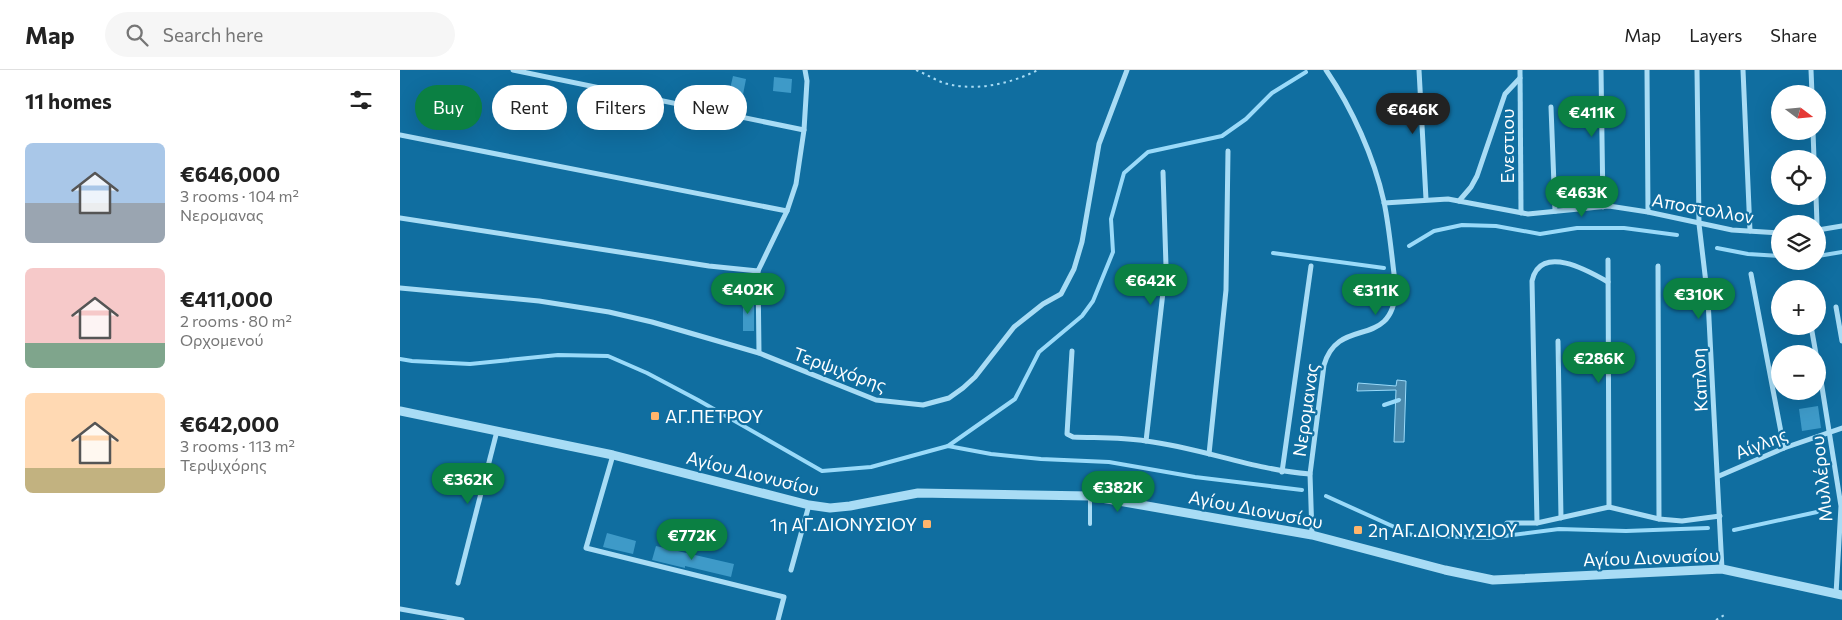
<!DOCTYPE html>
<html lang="en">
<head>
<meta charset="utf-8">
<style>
	body { margin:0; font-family:Commissioner,sans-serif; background:#f6f6f6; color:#222; height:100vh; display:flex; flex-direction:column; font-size:19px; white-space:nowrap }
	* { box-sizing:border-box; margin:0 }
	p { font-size:16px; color:#767676 }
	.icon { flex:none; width:28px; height:28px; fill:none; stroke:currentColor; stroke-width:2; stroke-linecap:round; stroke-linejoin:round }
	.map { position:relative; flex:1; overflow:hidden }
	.sheet { display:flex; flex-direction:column; background:#fff; width:400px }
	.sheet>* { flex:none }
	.top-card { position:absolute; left:15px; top:15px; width:475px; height:45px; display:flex; gap:10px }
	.needle { width:32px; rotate:106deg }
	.tools { position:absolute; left:1371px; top:15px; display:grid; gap:10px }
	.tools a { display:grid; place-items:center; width:55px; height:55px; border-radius:50%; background:#fff; box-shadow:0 5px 20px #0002; font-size:25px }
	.price { position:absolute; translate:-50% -42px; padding:0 11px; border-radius:18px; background:#0b8043; color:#fff; font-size:16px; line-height:32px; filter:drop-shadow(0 1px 2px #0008) }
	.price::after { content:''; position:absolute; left:50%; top:30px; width:15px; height:11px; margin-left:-8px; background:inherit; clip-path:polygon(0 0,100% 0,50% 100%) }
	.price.active { background:#222; color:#fff }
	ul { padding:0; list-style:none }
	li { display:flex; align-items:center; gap:15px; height:125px; padding:0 25px }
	li span { display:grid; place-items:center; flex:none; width:140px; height:100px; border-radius:8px; color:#555 }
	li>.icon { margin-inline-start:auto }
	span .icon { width:60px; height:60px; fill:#fffc; stroke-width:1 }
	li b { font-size:21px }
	h2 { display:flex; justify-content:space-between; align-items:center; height:60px; padding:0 25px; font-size:21px }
	.tag { padding:0 18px; border-radius:22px; background:#fff; box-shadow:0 5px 20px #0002; font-size:18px; line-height:45px }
	.tag.active { background:#0b8043; color:#fff }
	header { display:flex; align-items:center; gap:30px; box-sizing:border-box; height:70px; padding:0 25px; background:#fff; border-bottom:1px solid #e0e0e0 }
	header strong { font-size:24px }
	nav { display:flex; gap:28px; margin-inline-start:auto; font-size:18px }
	.search { width:350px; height:45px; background:#f6f6f6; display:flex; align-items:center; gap:12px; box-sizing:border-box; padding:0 18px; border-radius:28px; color:#767676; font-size:19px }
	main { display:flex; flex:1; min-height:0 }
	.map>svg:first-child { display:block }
	.water { fill:#4b8aad; stroke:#9adaf9 }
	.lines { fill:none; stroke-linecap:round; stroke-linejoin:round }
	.stream { stroke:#9adaf9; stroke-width:4 }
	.building { fill:#3e9ac8 }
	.path { stroke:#a8dcf5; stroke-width:2; stroke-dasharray:2.5 4; stroke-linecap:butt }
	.service { stroke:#a8dcf5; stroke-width:4 }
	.minor { stroke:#a8dcf5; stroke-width:5 }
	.tertiary { stroke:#a8dcf5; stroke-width:9 }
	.poi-dot { fill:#ffb56c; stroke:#106ea0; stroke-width:2 }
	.labels { text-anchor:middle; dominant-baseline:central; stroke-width:4.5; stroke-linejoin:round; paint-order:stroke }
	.street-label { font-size:18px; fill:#fff; stroke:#106ea0 }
	.poi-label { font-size:18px; fill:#fff; stroke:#106ea0; text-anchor:start }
</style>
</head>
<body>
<header>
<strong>Map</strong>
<div class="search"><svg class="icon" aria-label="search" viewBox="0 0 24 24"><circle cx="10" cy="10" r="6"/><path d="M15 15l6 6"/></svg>Search here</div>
<nav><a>Map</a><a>Layers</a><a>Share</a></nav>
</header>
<main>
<section class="sheet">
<h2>11 homes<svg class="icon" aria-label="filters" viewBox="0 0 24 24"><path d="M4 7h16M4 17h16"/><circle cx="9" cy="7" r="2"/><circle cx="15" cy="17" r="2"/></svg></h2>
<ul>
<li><span style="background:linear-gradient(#a9c7e8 60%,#9aa5b1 0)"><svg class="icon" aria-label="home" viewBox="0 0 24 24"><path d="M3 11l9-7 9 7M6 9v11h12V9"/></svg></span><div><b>€646,000</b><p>3 rooms · 104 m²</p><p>Νερομανας</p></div></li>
<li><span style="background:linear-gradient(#f6c9c9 75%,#7fa58c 0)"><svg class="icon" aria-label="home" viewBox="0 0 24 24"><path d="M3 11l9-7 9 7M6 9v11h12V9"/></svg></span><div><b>€411,000</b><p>2 rooms · 80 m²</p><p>Ορχομενού</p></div></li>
<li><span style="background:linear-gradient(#ffd9b3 75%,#c2b280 0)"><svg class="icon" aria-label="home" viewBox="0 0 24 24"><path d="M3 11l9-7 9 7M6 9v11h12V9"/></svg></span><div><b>€642,000</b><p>3 rooms · 113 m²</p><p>Τερψιχόρης</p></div></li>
</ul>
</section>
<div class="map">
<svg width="1442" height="550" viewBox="0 0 1442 550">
	<rect width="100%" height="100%" fill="#106ea0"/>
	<path class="water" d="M997,310L1006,311L1004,372H994L996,320L957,321L958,313L996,316Z"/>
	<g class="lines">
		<g class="stream">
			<path d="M1009,176L1034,161L1062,155L1096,156L1140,164L1177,158H1224L1277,165"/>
			<path d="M1317,178L1348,184L1380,186"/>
			<path d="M873,183L984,198"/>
			<path d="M1418,186L1442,182"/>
			<path d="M0,289L12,291L70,294L158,285L208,286L247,303L298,330L422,401L471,397L548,376L591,384L641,389L709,392L795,407L902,420"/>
			<path d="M984,335L999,330"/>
			<path d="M548,376L615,329L639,282L682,246L693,231L713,182L711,149L724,103L748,82L822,66L846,49L872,23L906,2"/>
			<path d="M926,426L1012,465L1089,468L1159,459L1226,461L1308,458"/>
			<path d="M1334,460L1417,442"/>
		</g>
	</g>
	<g class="building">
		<path d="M333,6L346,9L341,35L327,32Z"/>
		<path d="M374,7L392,9L391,23L373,21Z"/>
		<rect x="343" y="228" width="11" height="33"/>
		<path d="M1418,336L1421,358L1402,361L1399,339Z"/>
		<path d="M207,463L236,471L233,484L203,477Z"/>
		<path d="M256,476L334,494L331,507L285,496V498L252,490Z"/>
	</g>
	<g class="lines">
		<g class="path">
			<path d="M516,0C526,4 535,10 544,13C575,22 610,14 638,0"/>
			<path d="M1316,550L1326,544"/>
		</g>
		<path class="service" d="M690,454V426"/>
		<g class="minor">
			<path d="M113,0L404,60"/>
			<path d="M1019,0L1026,129"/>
			<path d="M1120,0L1121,143"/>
			<path d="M1201,0L1203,137"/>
			<path d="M1247,0L1248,142"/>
			<path d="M1297,0L1299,154L1308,230L1322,499"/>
			<path d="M1343,0L1350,161"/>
			<path d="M1411,0L1412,24"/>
			<path d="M1151,37L1155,141"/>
			<path d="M1413,61L1414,89"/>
			<path d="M0,65L387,141"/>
			<path d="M1416,126L1417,154"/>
			<path d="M1059,131L1071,117L1077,106L1105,24L1120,8"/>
			<path d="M984,133L1048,129L1128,144L1209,136L1248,142L1332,160L1380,163"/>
			<path d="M0,148L309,196L358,201L387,141L396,114L404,60L407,11L405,0"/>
			<path d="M1418,160L1442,156"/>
			<path d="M1208,190L1209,437"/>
			<path d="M1258,196L1259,449L1282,451L1320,446"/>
			<path d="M358,201L359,283"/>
			<path d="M1351,204L1384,378"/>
			<path d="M1404,217V219"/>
			<path d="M0,218L139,231L209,242L252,252L359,283L476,330L523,335L549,328L563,318L575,307L614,257L643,234L661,224L674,199L682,172L699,74L727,0"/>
			<path d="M1436,237L1442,271"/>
			<path d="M1411,256L1416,284"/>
			<path d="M1158,271L1161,448"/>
			<path d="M672,281L667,364L673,367C697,368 722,367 746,371C802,378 854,400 910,404"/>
			<path d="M1418,292L1441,436L1436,524"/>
			<path d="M746,371L766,196L763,102"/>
			<path d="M809,384L826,220L828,81"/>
			<path d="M213,385L186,478L384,527L378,550"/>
			<path d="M882,402L911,196"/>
			<path d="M1319,406L1384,378L1442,358"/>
			<path d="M1107,453H1137L1209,437L1259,449"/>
			<path d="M1137,453L1132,211C1140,173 1189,201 1208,212"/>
			<path d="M912,465L910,404L924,295C939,244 992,282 996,219C992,191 990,161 984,132C974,87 952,38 926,0"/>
			<path d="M391,500L409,435"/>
			<path d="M58,513L97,361"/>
			<path d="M0,539L62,550"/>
		</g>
		<path class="tertiary" d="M0,341L213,385L409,435L430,438L450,436L518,423L690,426L912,465L1045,500L1093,510L1322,499L1442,525"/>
	</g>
	<g class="poi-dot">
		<rect x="250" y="341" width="10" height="10" rx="2.5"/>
		<rect x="522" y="449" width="10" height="10" rx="2.5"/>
		<rect x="953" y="455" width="10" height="10" rx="2.5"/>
	</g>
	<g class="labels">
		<g class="street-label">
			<text transform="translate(1107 76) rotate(-90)">Ενεστιου</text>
			<text transform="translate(1303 138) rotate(10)">Αποστολλον</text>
			<text transform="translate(440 299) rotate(20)">Τερψιχόρης</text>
			<text transform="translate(1299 310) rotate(-93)">Καπλοη</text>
			<text transform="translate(905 340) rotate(-82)">Νερομανας</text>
			<text transform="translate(1361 373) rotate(-22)">Αίγλης</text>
			<text transform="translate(353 403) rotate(14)">Αγίου Διονυσίου</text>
			<text transform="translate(1421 409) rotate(-96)">Μυλλέρου</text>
			<text transform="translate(856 439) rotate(11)">Αγίου Διονυσίου</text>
			<text transform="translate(1251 487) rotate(-2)">Αγίου Διονυσίου</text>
		</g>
		<g class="poi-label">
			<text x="265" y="346">ΑΓ.ΠΕΤΡΟΥ</text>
			<text x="517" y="454" text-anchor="end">1η ΑΓ.ΔΙΟΝΥΣΙΟΥ</text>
			<text x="968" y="460">2η ΑΓ.ΔΙΟΝΥΣΙΟΥ</text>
		</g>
	</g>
</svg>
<div class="tools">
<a><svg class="needle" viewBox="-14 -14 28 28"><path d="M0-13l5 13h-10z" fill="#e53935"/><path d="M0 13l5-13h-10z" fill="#767676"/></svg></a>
<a><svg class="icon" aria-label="locate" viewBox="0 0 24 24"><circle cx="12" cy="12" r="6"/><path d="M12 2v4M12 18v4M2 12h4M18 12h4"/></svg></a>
<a><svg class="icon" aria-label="layers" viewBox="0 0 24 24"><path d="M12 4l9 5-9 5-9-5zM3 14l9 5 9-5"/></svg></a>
<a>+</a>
<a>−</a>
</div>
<b class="price active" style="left:1013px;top:65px">€646K</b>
<b class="price" style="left:1192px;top:68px">€411K</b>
<b class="price" style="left:1182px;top:148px">€463K</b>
<b class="price" style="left:751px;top:236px">€642K</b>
<b class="price" style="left:348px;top:245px">€402K</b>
<b class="price" style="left:976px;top:246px">€311K</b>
<b class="price" style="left:1299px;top:250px">€310K</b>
<b class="price" style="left:1199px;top:314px">€286K</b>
<b class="price" style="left:68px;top:435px">€362K</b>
<b class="price" style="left:718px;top:443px">€382K</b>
<b class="price" style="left:292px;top:491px">€772K</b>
<div class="top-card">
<a class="tag active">Buy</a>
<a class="tag">Rent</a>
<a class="tag">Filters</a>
<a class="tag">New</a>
</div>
</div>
</main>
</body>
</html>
